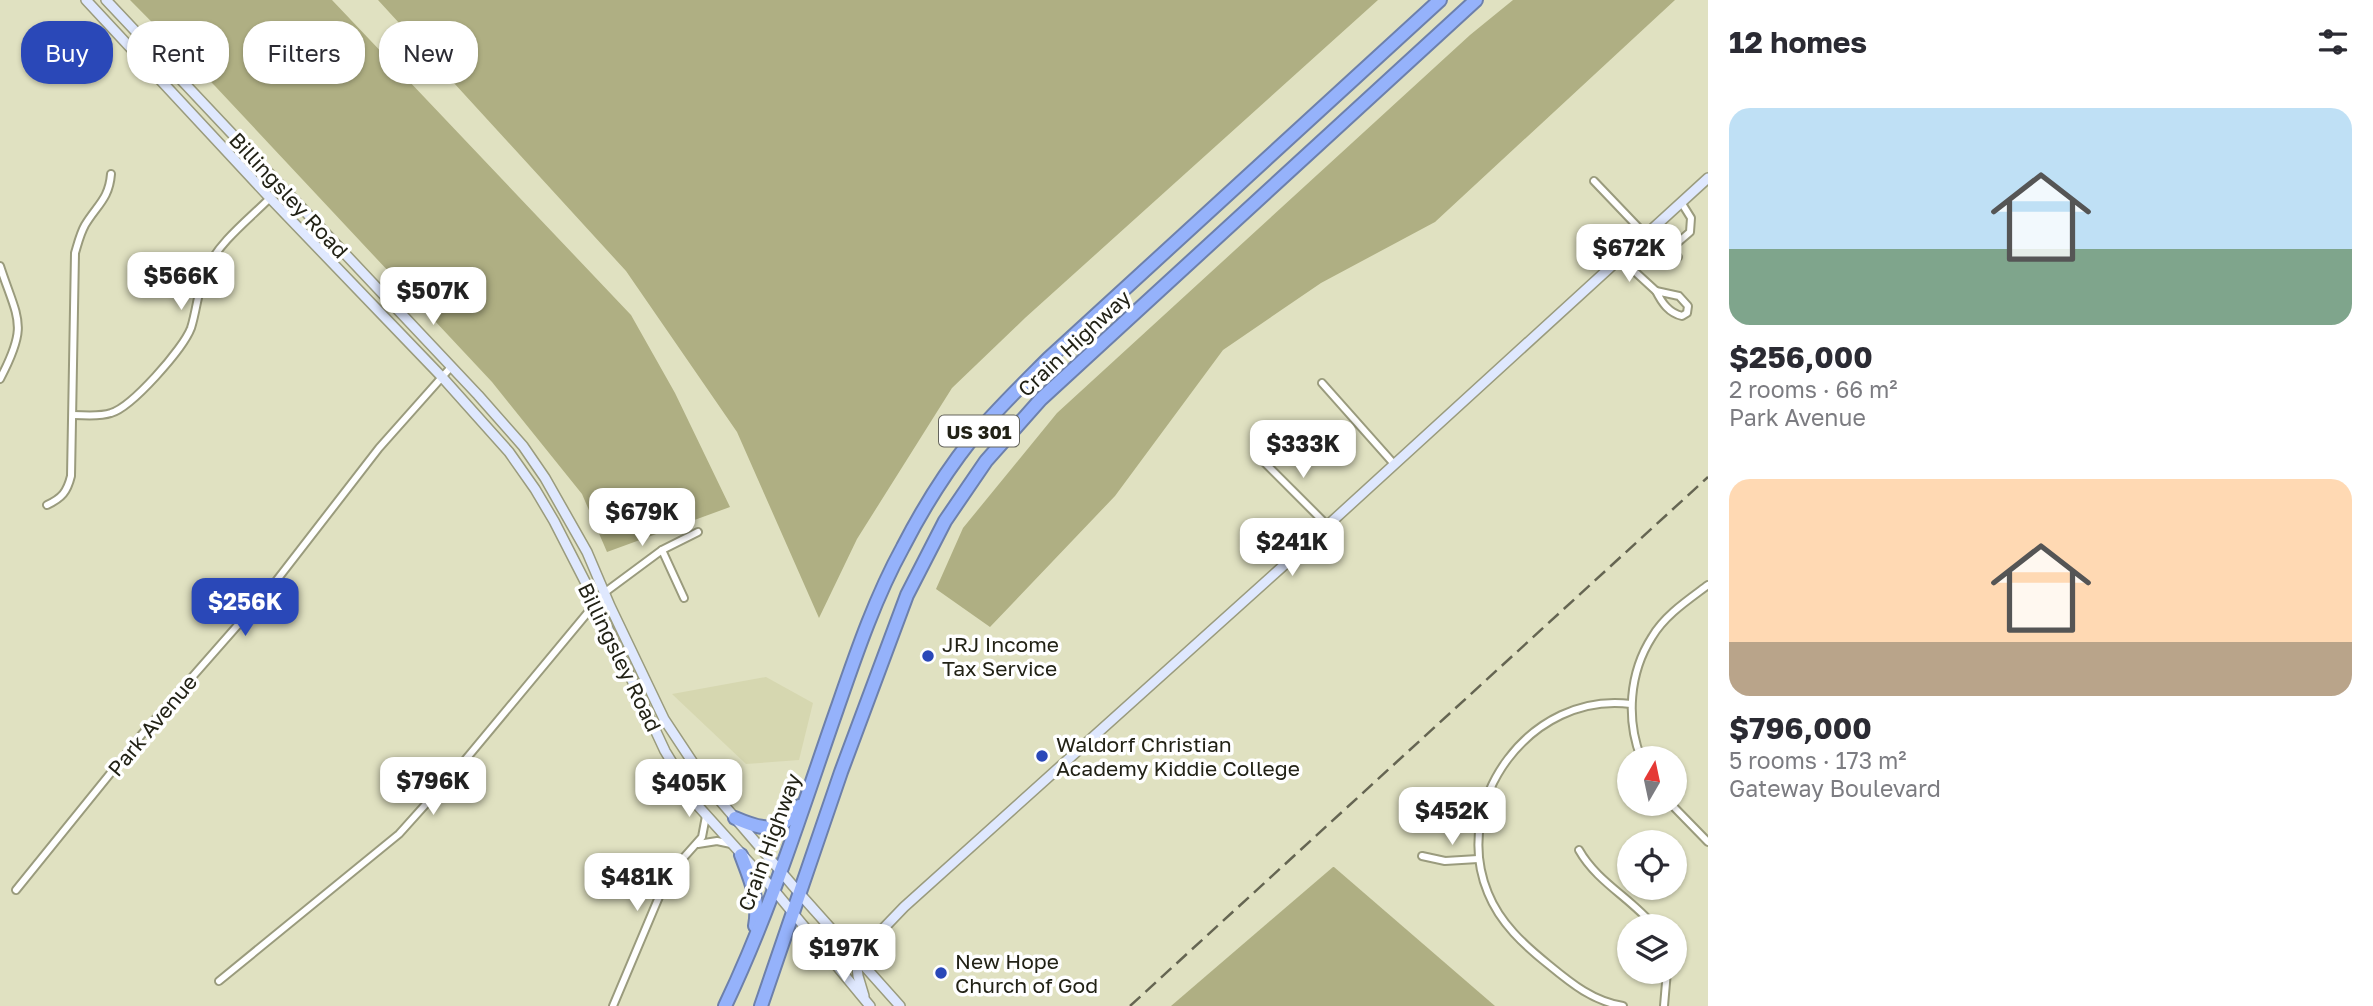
<!DOCTYPE html>
<html lang="en">
<head>
<meta charset="utf-8">
<style>
	body { margin:0; font-family:"Golos Text",sans-serif; background:#f7f7f7; color:#2b2b33; height:100vh; display:flex; flex-direction:column; font-size:26px; white-space:nowrap }
	* { box-sizing:border-box; margin:0 }
	p { font-size:23px; color:#7c7c81 }
	.icon { flex:none; width:38px; height:38px; fill:none; stroke:currentColor; stroke-width:2; stroke-linecap:round; stroke-linejoin:round }
	.map { position:relative; flex:1; overflow:hidden }
	.panel { display:flex; flex-direction:column; background:#fff; width:665px }
	.panel>* { flex:none }
	.banner { position:absolute; left:21px; top:21px; width:665px; height:63px; display:flex; gap:14px }
	.needle { width:46px; rotate:9deg }
	.tools { position:absolute; left:1617px; top:746px; display:grid; gap:14px }
	.tools a { display:grid; place-items:center; width:70px; height:70px; border-radius:50%; background:#fff; box-shadow:0 2px 5px #0004; font-size:35px }
	.price { position:absolute; translate:-50% -60px; padding:0 16px; border-radius:14px; background:#fff; color:#222; font-size:23px; line-height:46px; filter:drop-shadow(0 2px 4px #0008) }
	.price::after { content:''; position:absolute; left:50%; top:42px; width:21px; height:16px; margin-left:-10px; background:inherit; clip-path:polygon(0 0,100% 0,50% 100%) }
	.price.current { background:#2a48b8; color:#fff }
	ul { padding:0; list-style:none }
	li { display:grid; align-content:center; gap:14px; height:371px; padding:0 21px }
	li span { display:grid; place-items:center; height:217px; border-radius:21px; color:#555 }
	li>.icon { margin-inline-start:auto }
	span .icon { width:126px; height:126px; fill:#fffc; stroke-width:1 }
	li b { font-size:30px }
	h2 { display:flex; justify-content:space-between; align-items:center; height:84px; padding:0 21px; font-size:30px }
	.chip { padding:0 24px; border-radius:28px; background:#fff; box-shadow:0 2px 5px #0004; font-size:24px; line-height:63px }
	.chip.current { background:#2a48b8; color:#fff }
	main { display:flex; flex:1; min-height:0 }
	.map>svg:first-child { display:block }
	.built { fill:#d6d7b0 }
	.green { fill:#afaf83 }
	.lines { fill:none; stroke-linecap:round; stroke-linejoin:round }
	.street-casing { stroke:#9a9b7d; stroke-width:10 }
	.secondary-casing { stroke:#9a9b7d; stroke-width:12 }
	.highway-casing { stroke:#6d80ab; stroke-width:16 }
	.street { stroke:#fff; stroke-width:6 }
	.secondary { stroke:#dfe8fe; stroke-width:9 }
	.highway { stroke:#95b2fb; stroke-width:12 }
	.rail { stroke:#656552; stroke-width:2.5; stroke-dasharray:14 7; stroke-linecap:butt }
	.poi-dot { fill:#2a48b8; stroke:#fff; stroke-width:2.5 }
	.labels { text-anchor:middle; dominant-baseline:central; stroke-width:7; stroke-linejoin:round; paint-order:stroke }
	.shield { fill:#fff; stroke:#64645c; stroke-width:2 }
	.shield-label { font-size:19px; font-weight:bold; fill:#222216 }
	.street-label { font-size:21px; fill:#222216; stroke:#fff }
	.poi-label { font-size:21px; fill:#222216; stroke:#fff; text-anchor:start }
</style>
</head>
<body>
<main>
<div class="map">
<svg width="1708" height="1006" viewBox="0 0 1708 1006">
	<rect width="100%" height="100%" fill="#e0e1c1"/>
	<path class="built" d="M766,677L813,703L799,760L746,764L672,694Z"/>
	<g class="green">
		<path d="M130,0H332L631,315L675,393L730,507L607,552L582,494L492,382L215,86Z"/>
		<path d="M378,0H1378L1025,318L952,388L857,539L819,618L737,432L626,271Z"/>
		<path d="M1513,0H1675L1435,222L1321,283L1223,350L1115,496L990,627L936,589L963,528L1057,413L1470,35Z"/>
		<path d="M1334,867L1495,1006H1171L1333,867Z"/>
	</g>
	<g class="lines">
		<defs>
			<g id="street">
				<path d="M1594,181L1658,248L1676,244L1690,232L1691,218L1681,202"/>
				<path d="M1658,248L1672,259L1678,257"/>
				<path d="M1620,258L1656,291"/>
				<path d="M0,266C18,321 29,324 0,379"/>
				<path d="M1656,291L1679,296L1688,306L1687,313L1682,316C1669,313 1662,303 1656,291Z"/>
				<path d="M1322,383L1394,464"/>
				<path d="M73,415C85,415 99,417 111,413C132,407 183,349 191,328C197,309 198,288 206,270C220,241 248,220 270,198"/>
				<path d="M1258,456L1327,525"/>
				<path d="M47,505C62,498 67,492 71,476L75,253C78,243 80,234 85,225C97,205 109,199 111,174"/>
				<path d="M662,550L684,598"/>
				<path d="M1641,758C1626,719 1629,673 1652,637C1665,615 1688,600 1708,585"/>
				<path d="M1670,803L1708,842"/>
				<path d="M698,844L717,841L731,844"/>
				<path d="M1579,850C1597,882 1631,898 1654,926"/>
				<path d="M1422,856L1445,861L1478,859"/>
				<path d="M16,890L143,733L273,585L379,448L451,367"/>
				<path d="M219,981L399,834L461,765L604,593L662,550L698,532"/>
				<path d="M613,1006L664,885L678,864L702,837L706,816"/>
				<path d="M1623,1006C1593,1001 1572,984 1549,965C1524,945 1500,923 1488,893C1450,801 1531,691 1631,704"/>
				<path d="M1664,1006L1667,971"/>
			</g>
			<g id="secondary">
				<path d="M86,0L270,198L442,377L509,452L535,489L554,521L595,601L665,751L699,807L774,890L870,1006"/>
				<path d="M106,0L478,395L523,446L545,478L587,552L610,606L664,719L711,790L800,894L900,1006"/>
				<path d="M856,957L904,907L1282,567L1708,178"/>
				<path d="M856,957L858,976L864,996"/>
			</g>
			<g id="highway">
				<path d="M735,818C763,830 781,835 799,806"/>
				<path d="M741,855C750,879 760,900 755,926"/>
				<path d="M725,1006C771,910 802,809 837,709C856,654 875,598 903,547C922,510 945,473 971,440C995,411 1022,385 1048,359L1440,0"/>
				<path d="M761,1006L841,772L907,595L945,521L986,461L1041,399L1476,0"/>
			</g>
		</defs>
		<use href="#street" class="street-casing"/>
		<use href="#secondary" class="secondary-casing"/>
		<use href="#highway" class="highway-casing"/>
		<use href="#street" class="street"/>
		<use href="#secondary" class="secondary"/>
		<use href="#highway" class="highway"/>
		<path class="rail" d="M1130,1006L1708,477"/>
	</g>
	<g class="poi-dot">
		<circle cx="928" cy="656" r="7"/>
		<circle cx="1042" cy="756" r="7"/>
		<circle cx="941" cy="973" r="7"/>
	</g>
	<g class="labels">
		<rect class="shield" x="939" y="415.5" width="80" height="31" rx="5"/>
		<g class="shield-label">
			<text x="979" y="431">US 301</text>
		</g>
		<g class="street-label">
			<text transform="translate(289 195) rotate(47)">Billingsley Road</text>
			<text transform="translate(1074 343) rotate(-43)">Crain Highway</text>
			<text transform="translate(620 657) rotate(64)">Billingsley Road</text>
			<text transform="translate(152 725) rotate(-50)">Park Avenue</text>
			<text transform="translate(769 842) rotate(-70)">Crain Highway</text>
		</g>
		<g class="poi-label">
			<text x="942" y="644">JRJ Income<tspan x="942" dy="24">Tax Service</tspan></text>
			<text x="1056" y="744">Waldorf Christian<tspan x="1056" dy="24">Academy Kiddie College</tspan></text>
			<text x="955" y="961">New Hope<tspan x="955" dy="24">Church of God</tspan></text>
		</g>
	</g>
</svg>
<div class="tools">
<a><svg class="needle" viewBox="-14 -14 28 28"><path d="M0-13l5 13h-10z" fill="#e53935"/><path d="M0 13l5-13h-10z" fill="#7c7c81"/></svg></a>
<a><svg class="icon" aria-label="locate" viewBox="0 0 24 24"><circle cx="12" cy="12" r="6"/><path d="M12 2v4M12 18v4M2 12h4M18 12h4"/></svg></a>
<a><svg class="icon" aria-label="layers" viewBox="0 0 24 24"><path d="M12 4l9 5-9 5-9-5zM3 14l9 5 9-5"/></svg></a>
</div>
<b class="price" style="left:1629px;top:284px">$672K</b>
<b class="price" style="left:181px;top:312px">$566K</b>
<b class="price" style="left:433px;top:327px">$507K</b>
<b class="price" style="left:1303px;top:480px">$333K</b>
<b class="price" style="left:642px;top:548px">$679K</b>
<b class="price" style="left:1292px;top:578px">$241K</b>
<b class="price current" style="left:245px;top:638px">$256K</b>
<b class="price" style="left:433px;top:817px">$796K</b>
<b class="price" style="left:689px;top:819px">$405K</b>
<b class="price" style="left:1452px;top:847px">$452K</b>
<b class="price" style="left:637px;top:913px">$481K</b>
<b class="price" style="left:844px;top:984px">$197K</b>
<div class="banner">
<a class="chip current">Buy</a>
<a class="chip">Rent</a>
<a class="chip">Filters</a>
<a class="chip">New</a>
</div>
</div>
<section class="panel">
<h2>12 homes<svg class="icon" aria-label="filters" viewBox="0 0 24 24"><path d="M4 7h16M4 17h16"/><circle cx="9" cy="7" r="2"/><circle cx="15" cy="17" r="2"/></svg></h2>
<ul>
<li><span style="background:linear-gradient(#bfe0f5 65%,#7fa58c 0)"><svg class="icon" aria-label="home" viewBox="0 0 24 24"><path d="M3 11l9-7 9 7M6 9v11h12V9"/></svg></span><div><b>$256,000</b><p>2 rooms · 66 m²</p><p>Park Avenue</p></div></li>
<li><span style="background:linear-gradient(#ffd9b3 75%,#b9a48a 0)"><svg class="icon" aria-label="home" viewBox="0 0 24 24"><path d="M3 11l9-7 9 7M6 9v11h12V9"/></svg></span><div><b>$796,000</b><p>5 rooms · 173 m²</p><p>Gateway Boulevard</p></div></li>
</ul>
</section>
</main>
</body>
</html>
